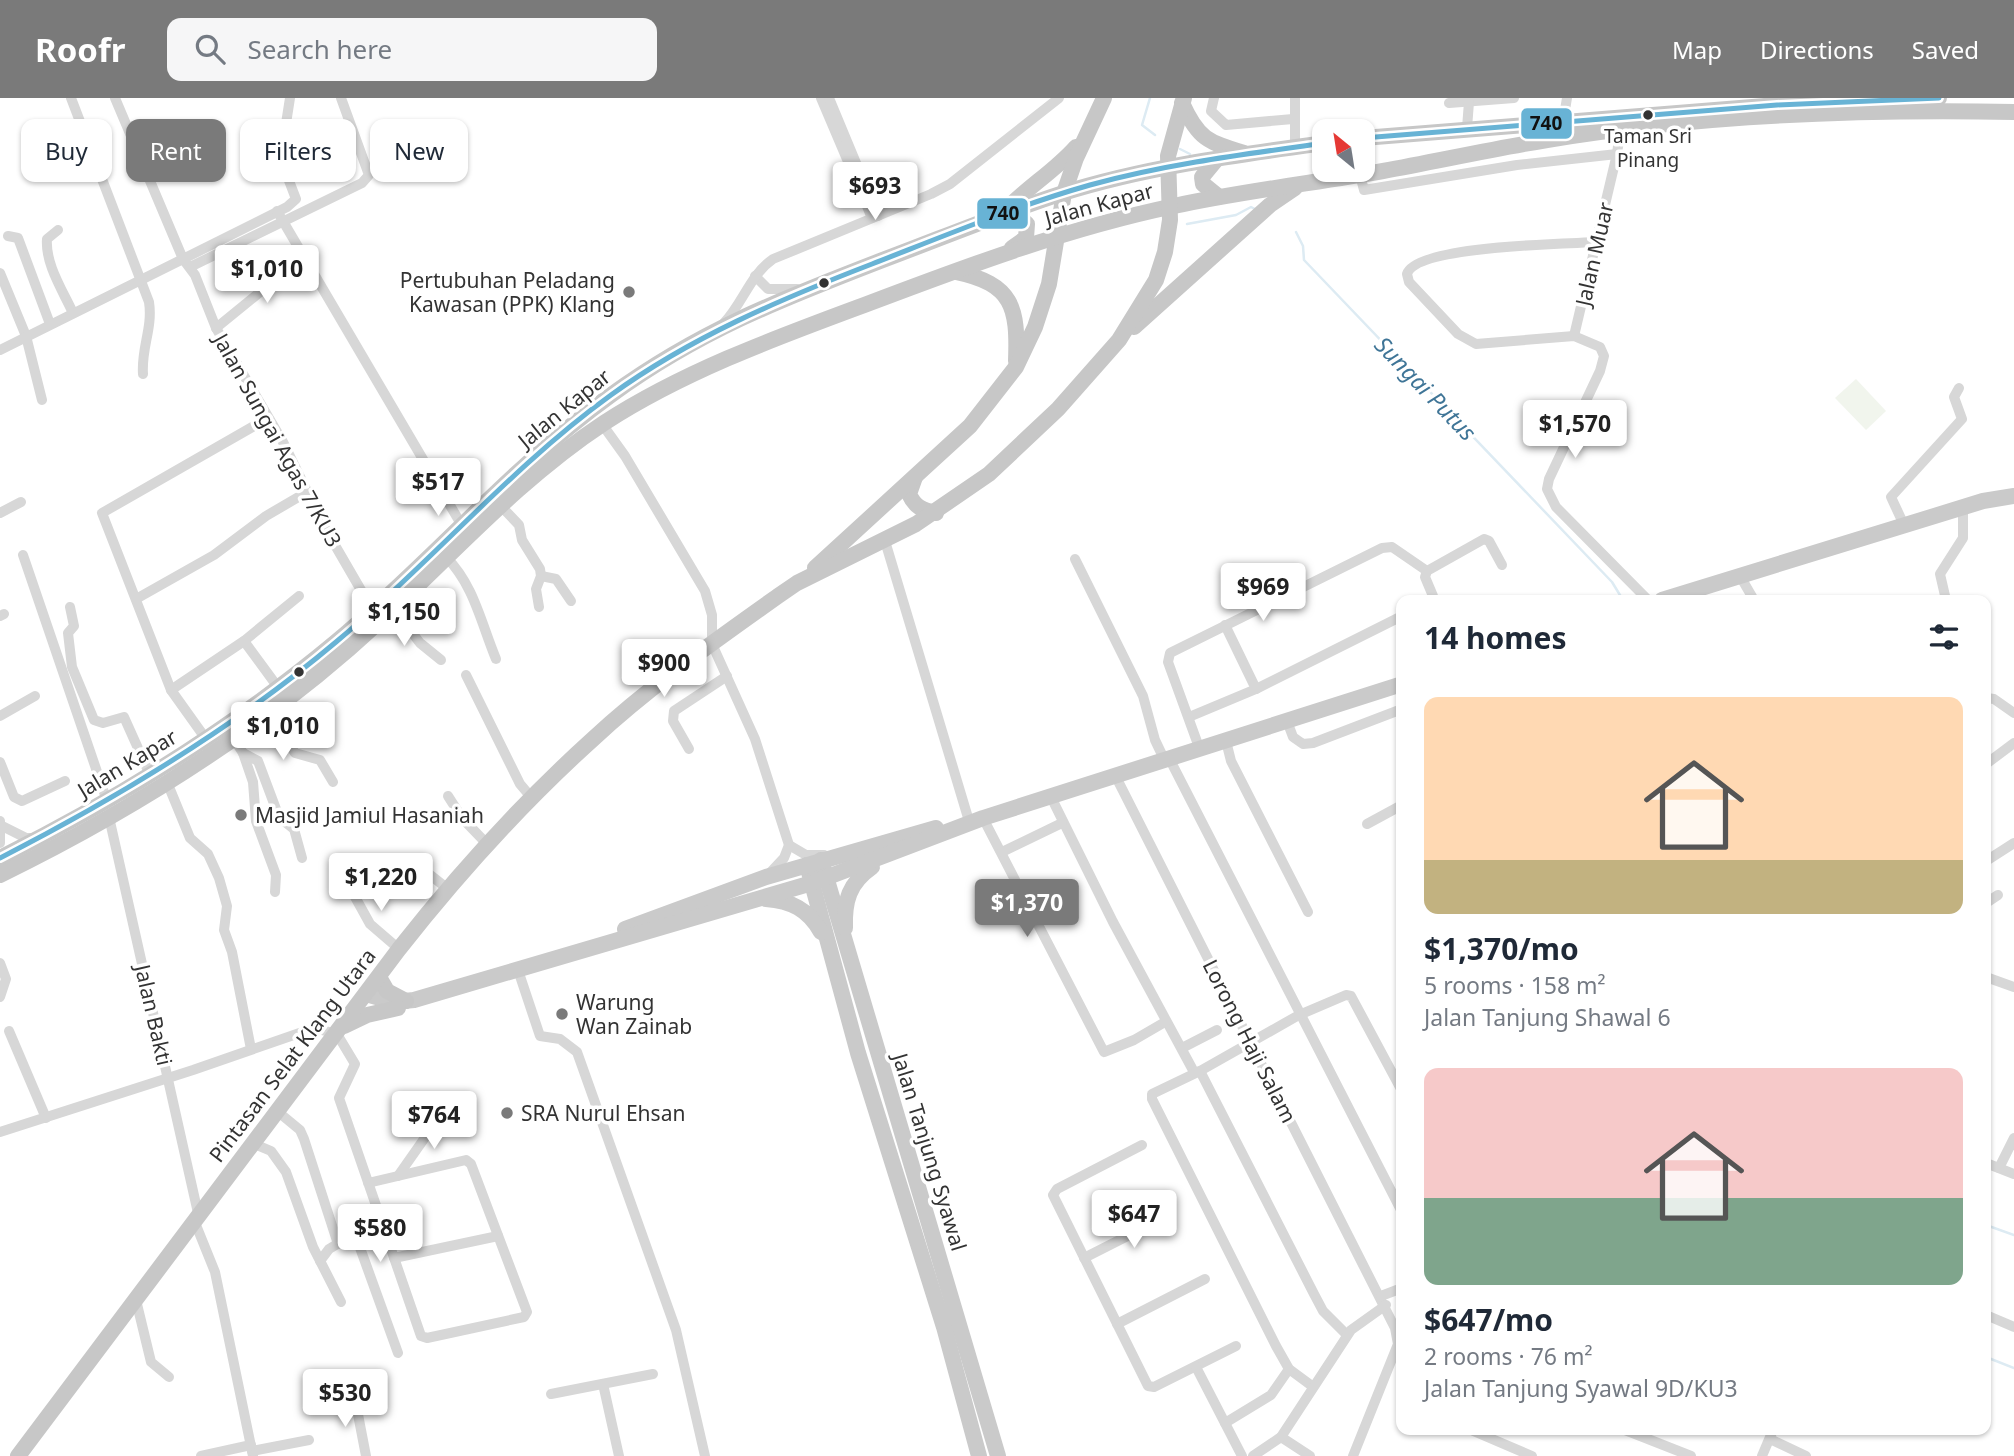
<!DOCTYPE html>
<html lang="en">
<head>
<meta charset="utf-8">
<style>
	body { margin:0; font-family:"Noto Sans",sans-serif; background:#f6f6f7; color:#1f2937; height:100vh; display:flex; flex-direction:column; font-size:26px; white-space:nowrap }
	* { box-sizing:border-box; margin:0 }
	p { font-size:23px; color:#747a83 }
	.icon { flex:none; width:38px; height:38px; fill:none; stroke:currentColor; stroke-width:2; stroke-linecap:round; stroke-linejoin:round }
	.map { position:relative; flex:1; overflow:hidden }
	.drawer { position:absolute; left:1396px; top:497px; width:595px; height:840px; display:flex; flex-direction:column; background:#fff; border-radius:14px; box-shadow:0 2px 5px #0004 }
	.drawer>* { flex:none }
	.guide { position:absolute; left:21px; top:21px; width:665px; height:63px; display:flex; gap:14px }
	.needle { width:46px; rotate:330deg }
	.controls { position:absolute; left:1312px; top:21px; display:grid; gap:14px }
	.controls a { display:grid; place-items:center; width:63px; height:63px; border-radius:14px; background:#fff; box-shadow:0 2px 5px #0004; font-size:35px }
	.price { position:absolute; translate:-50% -60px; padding:0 16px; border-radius:7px; background:#fff; color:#222; font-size:23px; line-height:46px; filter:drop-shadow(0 2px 4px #0008) }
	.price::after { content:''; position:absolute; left:50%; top:42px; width:21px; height:16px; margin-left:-10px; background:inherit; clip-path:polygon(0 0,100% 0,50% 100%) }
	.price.selected { background:#7a7a7a; color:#fff }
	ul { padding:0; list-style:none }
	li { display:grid; align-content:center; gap:14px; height:371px; padding:0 28px }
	li span { display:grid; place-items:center; height:217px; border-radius:14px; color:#555 }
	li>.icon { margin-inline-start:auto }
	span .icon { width:126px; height:126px; fill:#fffc; stroke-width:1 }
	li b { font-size:30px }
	h2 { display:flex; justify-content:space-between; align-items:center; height:84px; padding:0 28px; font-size:30px }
	.chip { padding:0 24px; border-radius:14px; background:#fff; box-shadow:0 2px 5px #0004; font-size:24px; line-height:63px }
	.chip.selected { background:#7a7a7a; color:#fff }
	header { display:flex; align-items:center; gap:42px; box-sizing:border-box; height:98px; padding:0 35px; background:#7a7a7a; color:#fff }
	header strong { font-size:33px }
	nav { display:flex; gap:38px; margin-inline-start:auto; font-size:24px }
	.search { width:490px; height:63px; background:#f6f6f7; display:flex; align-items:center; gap:18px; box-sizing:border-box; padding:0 24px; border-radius:14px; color:#747a83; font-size:26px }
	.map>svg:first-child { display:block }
	.green { fill:#f1f5ed }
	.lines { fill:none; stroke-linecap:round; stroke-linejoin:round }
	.stream { stroke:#ddebf3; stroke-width:2.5 }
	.minor { stroke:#d7d7d7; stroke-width:10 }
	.primary { stroke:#cacaca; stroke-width:16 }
	.trunk { stroke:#c7c7c7; stroke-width:16 }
	.bus-1-casing { stroke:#fff; stroke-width:10 }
	.bus-1 { stroke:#68b3d5; stroke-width:5 }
	.bus-dot { fill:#333; stroke:#fff; stroke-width:2.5 }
	.poi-dot { fill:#7a7a7a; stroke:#fff; stroke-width:2.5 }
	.labels { text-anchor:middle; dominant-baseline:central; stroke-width:7; stroke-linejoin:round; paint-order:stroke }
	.bus-label { font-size:19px; fill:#333; stroke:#fff }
	.street-label { font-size:21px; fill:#333; stroke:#fff }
	.poi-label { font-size:21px; fill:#333; stroke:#fff; text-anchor:start }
	.water-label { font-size:23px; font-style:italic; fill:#3f7597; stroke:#fff }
	.line-badge { stroke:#fff; stroke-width:2.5 }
	.pale-badge-label { font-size:19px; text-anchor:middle; font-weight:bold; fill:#111 }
</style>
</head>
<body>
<header>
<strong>Roofr</strong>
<div class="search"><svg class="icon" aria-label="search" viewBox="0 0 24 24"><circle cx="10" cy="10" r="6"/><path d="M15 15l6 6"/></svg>Search here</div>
<nav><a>Map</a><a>Directions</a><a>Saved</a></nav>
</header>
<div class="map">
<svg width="2014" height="1358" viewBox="0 0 2014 1358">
	<rect width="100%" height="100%" fill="#fff"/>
	<path class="green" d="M1856,281L1886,313L1866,332L1835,300Z"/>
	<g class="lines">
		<g class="stream">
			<path d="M1150,0L1142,27L1155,37"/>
			<path d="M1180,51L1190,56"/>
			<path d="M1187,126L1236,117L1251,109L1257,112"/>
			<path d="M1296,134L1303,148L1304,162L1612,484L1623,502"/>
			<path d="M1986,1127L2014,1137"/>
			<path d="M1986,1259L2014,1270"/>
		</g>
		<g class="minor">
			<path d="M71,0L149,204C153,230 141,250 143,276"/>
			<path d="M115,0L183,161L287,109L296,101L283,67L282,51L290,0"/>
			<path d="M821,0L872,120"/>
			<path d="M829,0L878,118"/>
			<path d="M1214,0L1211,13L1226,27L1293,21"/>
			<path d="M1295,0V49"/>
			<path d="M1449,5L1514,0"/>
			<path d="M1563,24L1567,0"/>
			<path d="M1467,30L1469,4"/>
			<path d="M1360,77L1364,92L1517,67L1617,56"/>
			<path d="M277,113L461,426"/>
			<path d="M58,132L47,141C45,166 63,193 73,215"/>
			<path d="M8,138L18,140L50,226"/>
			<path d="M1597,144C1566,146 1416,147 1407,176L1409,184L1458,236L1476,246L1574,238L1600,249L1604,258L1600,273L1549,381L1547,391L1556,409L1648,502"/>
			<path d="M190,169L362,85L369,77L341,0"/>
			<path d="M0,175L26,238L42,302"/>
			<path d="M755,178L768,191H797"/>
			<path d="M724,225C743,205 750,177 773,161L931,96L950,86L1059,0"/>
			<path d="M216,230L265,190L306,167"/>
			<path d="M1574,238L1617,56L1620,33"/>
			<path d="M0,252L183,161L195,177L216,230L283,344L325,430L372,511"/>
			<path d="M602,326L625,358L705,493L712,517V546L755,641L789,747"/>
			<path d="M500,407L519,427L522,442L540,471L541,478L536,491L539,509"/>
			<path d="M0,415L21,404"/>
			<path d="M1904,427L1891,399L1962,321L1954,299L1959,290"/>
			<path d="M885,443L969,723"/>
			<path d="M23,457L107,703"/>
			<path d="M446,459C474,487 481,525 496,561"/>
			<path d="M1075,461L1143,598L1155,642L1165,663"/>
			<path d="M541,478L556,481L571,503"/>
			<path d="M1740,478L1754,502"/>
			<path d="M136,501L214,457L266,418L307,394"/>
			<path d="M1432,502L1433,498L1425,479L1427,473L1484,441L1489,443L1502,467"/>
			<path d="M1946,502L1940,476L1963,440V409"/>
			<path d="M70,509L74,528L68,535L72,569L94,622L103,625L124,619L150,677"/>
			<path d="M393,510L420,545L441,562"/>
			<path d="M0,518L4,516"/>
			<path d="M1225,527L1256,591"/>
			<path d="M244,543L277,588"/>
			<path d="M466,577L520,686L531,699"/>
			<path d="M171,592L244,543L299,498"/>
			<path d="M1986,600L1994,601L2014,615"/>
			<path d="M269,616L295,655L320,662L333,684"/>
			<path d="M0,618L35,598"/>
			<path d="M1189,619L1256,591L1402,518"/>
			<path d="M1287,623L1293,639L1303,646L1313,645L1402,611"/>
			<path d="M206,641L171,592L102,415L268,320"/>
			<path d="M234,641L243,655L253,684L256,723L276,777L275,794"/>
			<path d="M1226,643L1231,663L1308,814"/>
			<path d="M689,651L673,623L674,613L727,578"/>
			<path d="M1200,652L1168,564L1170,555L1382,450L1392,449L1427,473"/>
			<path d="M243,655L258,663L279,719L294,731L302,760"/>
			<path d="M1170,662L1402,1114"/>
			<path d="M0,664L14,699L22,703L65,683"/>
			<path d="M1986,666L2014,645"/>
			<path d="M1116,679L1395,1230L1398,1246L1353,1358"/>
			<path d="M167,684L190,740L208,756L219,780L227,808L224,832L232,854L251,951"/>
			<path d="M448,698L462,720L487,746"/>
			<path d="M1051,699L1113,824L1194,974"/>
			<path d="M109,719L198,1115"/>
			<path d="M983,720L1104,954L1134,942L1165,924"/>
			<path d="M1367,726L1402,707"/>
			<path d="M2,728L26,740H34"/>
			<path d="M0,745V723"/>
			<path d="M789,747L806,757H824"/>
			<path d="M1002,754L1062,725"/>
			<path d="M1986,763L2014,745"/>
			<path d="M407,767L420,769L448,791"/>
			<path d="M770,775L784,760L789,747"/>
			<path d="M349,788L370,826L399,851"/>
			<path d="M1986,805L1998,797"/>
			<path d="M0,865L6,881L0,899"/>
			<path d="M518,872L540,938L560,941L577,954L676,1232L705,1358"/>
			<path d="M1986,879L2014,889"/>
			<path d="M9,933L46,1020"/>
			<path d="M1182,950L1217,932"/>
			<path d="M1200,973L1314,1196L1323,1213L1347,1237"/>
			<path d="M277,1013L300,1032L304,1041L338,1146"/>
			<path d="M0,1034L193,972L314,930L337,936L355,966L339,1000L421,1238L427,1240L524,1219L527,1214L471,1066L466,1062L368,1085"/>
			<path d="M252,1045L271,1053L286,1074L313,1149L341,1204"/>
			<path d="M1142,1047L1057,1091L1053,1097L1148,1288L1154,1289L1236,1248"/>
			<path d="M1986,1065L2014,1076"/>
			<path d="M1999,1070L2014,1040"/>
			<path d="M398,1078L445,1011"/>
			<path d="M194,1122L215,1174L253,1358"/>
			<path d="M394,1160L498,1138"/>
			<path d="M1084,1160L1171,1116"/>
			<path d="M320,1163L329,1151L344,1142L359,1147L398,1255"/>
			<path d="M1381,1198L1402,1190"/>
			<path d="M136,1202L151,1264L169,1279"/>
			<path d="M1986,1217L2014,1229"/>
			<path d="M1117,1226L1205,1181"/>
			<path d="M1196,1269L1242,1358"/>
			<path d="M603,1286L619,1358"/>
			<path d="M1312,1288L1289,1271L1276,1248L1152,1001V996L1200,973L1299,917L1346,897L1351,898L1402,993"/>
			<path d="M551,1296L653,1276"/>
			<path d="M321,1309L352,1303L356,1306L366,1358"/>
			<path d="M1225,1325L1271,1297L1289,1271"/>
			<path d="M1471,1332L1532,1358"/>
			<path d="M1625,1332L1691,1358"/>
			<path d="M1281,1339L1310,1358"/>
			<path d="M1770,1341L1806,1358"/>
			<path d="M252,1353L309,1342"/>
			<path d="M201,1358L251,1347"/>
			<path d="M1253,1358L1281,1339L1351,1232L1386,1207"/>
			<path d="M1762,1358L1773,1332"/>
		</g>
		<g class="primary">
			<path d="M1662,502L1983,403L2014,398"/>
			<path d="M821,762L998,1358"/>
			<path d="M807,767L858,955L944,1229L979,1358"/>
			<path d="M766,801C791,803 808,811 821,834"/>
			<path d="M845,830C844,803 849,785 872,769"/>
			<path d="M625,831L766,779L936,730"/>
			<path d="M366,896L394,904L414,902L812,785L983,720L1402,586"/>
		</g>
		<g class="trunk">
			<path d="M1182,5C1198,41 1208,44 1244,55"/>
			<path d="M1363,40L1777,7L1939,0"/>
			<path d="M1216,62L1202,79L1203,86L1219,99"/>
			<path d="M1002,116C1024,91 1053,75 1076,49"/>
			<path d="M1004,118L1019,119L1027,126L1026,140L1012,150"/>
			<path d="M956,174C1013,186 1018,209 1016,263"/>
			<path d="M1134,229L1270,107L1295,90"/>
			<path d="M915,379L909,396C915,409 922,412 936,415"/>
			<path d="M815,470L970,328L1016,269L1035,229L1049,186L1064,95L1076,60L1104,0"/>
			<path d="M0,760C120,700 234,629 336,544C431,465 511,369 611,297C699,233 779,202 880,163C939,141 999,116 1060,96C1145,69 1237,57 1325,45"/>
			<path d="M0,777C137,710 267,628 379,524C453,456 519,381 604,325C684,273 778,239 867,206C967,168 1069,130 1174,108C1243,93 1314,85 1383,73C1438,63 1492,51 1547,42C1698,17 1861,11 2014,14"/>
			<path d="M379,879L387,893L406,903"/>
			<path d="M344,928L367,917L398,910"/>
			<path d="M18,1358L399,851C458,776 522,705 593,641C650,588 715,543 778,498L797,485L916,426L989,376L1058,311L1119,242L1156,182L1165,154L1170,122L1168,58L1184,0"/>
		</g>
		<defs>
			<g id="bus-1">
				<path d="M1363,40L1777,7L1939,0"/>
				<path d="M0,760C119,699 234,630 336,544C431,465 511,369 611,297C691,239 781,201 872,166C944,138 1016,108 1090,87C1166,66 1246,56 1325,45"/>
			</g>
		</defs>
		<use href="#bus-1" class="bus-1-casing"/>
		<use href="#bus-1" class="bus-1"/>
	</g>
	<g class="bus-dot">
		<circle cx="1648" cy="17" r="6"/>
		<circle cx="824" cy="185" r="6"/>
		<circle cx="299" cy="574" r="6"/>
	</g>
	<g class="poi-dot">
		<circle cx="629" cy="194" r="7"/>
		<circle cx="241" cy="717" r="7"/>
		<circle cx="562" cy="916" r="7"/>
		<circle cx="507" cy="1015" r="7"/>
	</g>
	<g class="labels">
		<g class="bus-label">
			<text x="1648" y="38">Taman Sri<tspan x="1648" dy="24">Pinang</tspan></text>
		</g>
		<g class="street-label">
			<text transform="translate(1099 106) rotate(-15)">Jalan Kapar</text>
			<text transform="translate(1594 156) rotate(-77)">Jalan Muar</text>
			<text transform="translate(564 310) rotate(-39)">Jalan Kapar</text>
			<text transform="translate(278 342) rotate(61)">Jalan Sungai Agas 7/KU3</text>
			<text transform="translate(127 665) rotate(-31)">Jalan Kapar</text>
			<text transform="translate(154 917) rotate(77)">Jalan Bakti</text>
			<text transform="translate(1250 943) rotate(63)">Lorong Haji Salam</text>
			<text transform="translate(292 957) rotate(-53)">Pintasan Selat Klang Utara</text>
			<text transform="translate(930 1054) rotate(73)">Jalan Tanjung Syawal</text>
		</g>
		<g class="poi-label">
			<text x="615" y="182" text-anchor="end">Pertubuhan Peladang<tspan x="615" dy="24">Kawasan (PPK) Klang</tspan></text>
			<text x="255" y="717">Masjid Jamiul Hasaniah</text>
			<text x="576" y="904">Warung<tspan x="576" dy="24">Wan Zainab</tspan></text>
			<text x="521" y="1015">SRA Nurul Ehsan</text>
		</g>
		<g class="water-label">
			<text transform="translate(1426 290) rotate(46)">Sungai Putus</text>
		</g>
	</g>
	<g class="line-badge">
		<rect x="1520" y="9" width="53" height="33" rx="7" fill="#68b3d5"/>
		<rect x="976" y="99" width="53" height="33" rx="7" fill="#68b3d5"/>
	</g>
	<g class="pale-badge-label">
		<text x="1546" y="32">740</text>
		<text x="1003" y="122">740</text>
	</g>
</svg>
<div class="controls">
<a><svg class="needle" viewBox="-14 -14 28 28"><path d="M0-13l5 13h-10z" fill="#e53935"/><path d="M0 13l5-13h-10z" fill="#747a83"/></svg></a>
</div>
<b class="price" style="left:875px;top:124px">$693</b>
<b class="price" style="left:267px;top:207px">$1,010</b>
<b class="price" style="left:1575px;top:362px">$1,570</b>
<b class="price" style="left:438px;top:420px">$517</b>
<b class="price" style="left:1263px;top:525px">$969</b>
<b class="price" style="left:404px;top:550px">$1,150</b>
<b class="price" style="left:664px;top:601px">$900</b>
<b class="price" style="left:283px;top:664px">$1,010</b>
<b class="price" style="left:381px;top:815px">$1,220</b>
<b class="price selected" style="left:1027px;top:841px">$1,370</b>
<b class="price" style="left:434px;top:1053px">$764</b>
<b class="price" style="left:1134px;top:1152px">$647</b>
<b class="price" style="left:380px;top:1166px">$580</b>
<b class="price" style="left:345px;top:1331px">$530</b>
<div class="guide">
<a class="chip">Buy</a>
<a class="chip selected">Rent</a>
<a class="chip">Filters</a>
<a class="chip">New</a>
</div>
<section class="drawer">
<h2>14 homes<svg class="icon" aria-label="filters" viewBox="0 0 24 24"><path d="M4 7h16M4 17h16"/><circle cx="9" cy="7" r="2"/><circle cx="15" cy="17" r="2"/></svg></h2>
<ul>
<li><span style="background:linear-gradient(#ffd9b3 75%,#c2b280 0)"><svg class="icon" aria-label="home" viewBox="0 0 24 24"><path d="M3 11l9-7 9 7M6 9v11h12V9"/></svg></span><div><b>$1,370/mo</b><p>5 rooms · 158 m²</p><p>Jalan Tanjung Shawal 6</p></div></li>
<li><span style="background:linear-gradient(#f6c9c9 60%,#7fa58c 0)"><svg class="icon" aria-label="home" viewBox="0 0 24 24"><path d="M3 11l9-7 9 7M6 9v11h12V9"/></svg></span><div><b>$647/mo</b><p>2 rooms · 76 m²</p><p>Jalan Tanjung Syawal 9D/KU3</p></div></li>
</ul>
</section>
</div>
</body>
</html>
